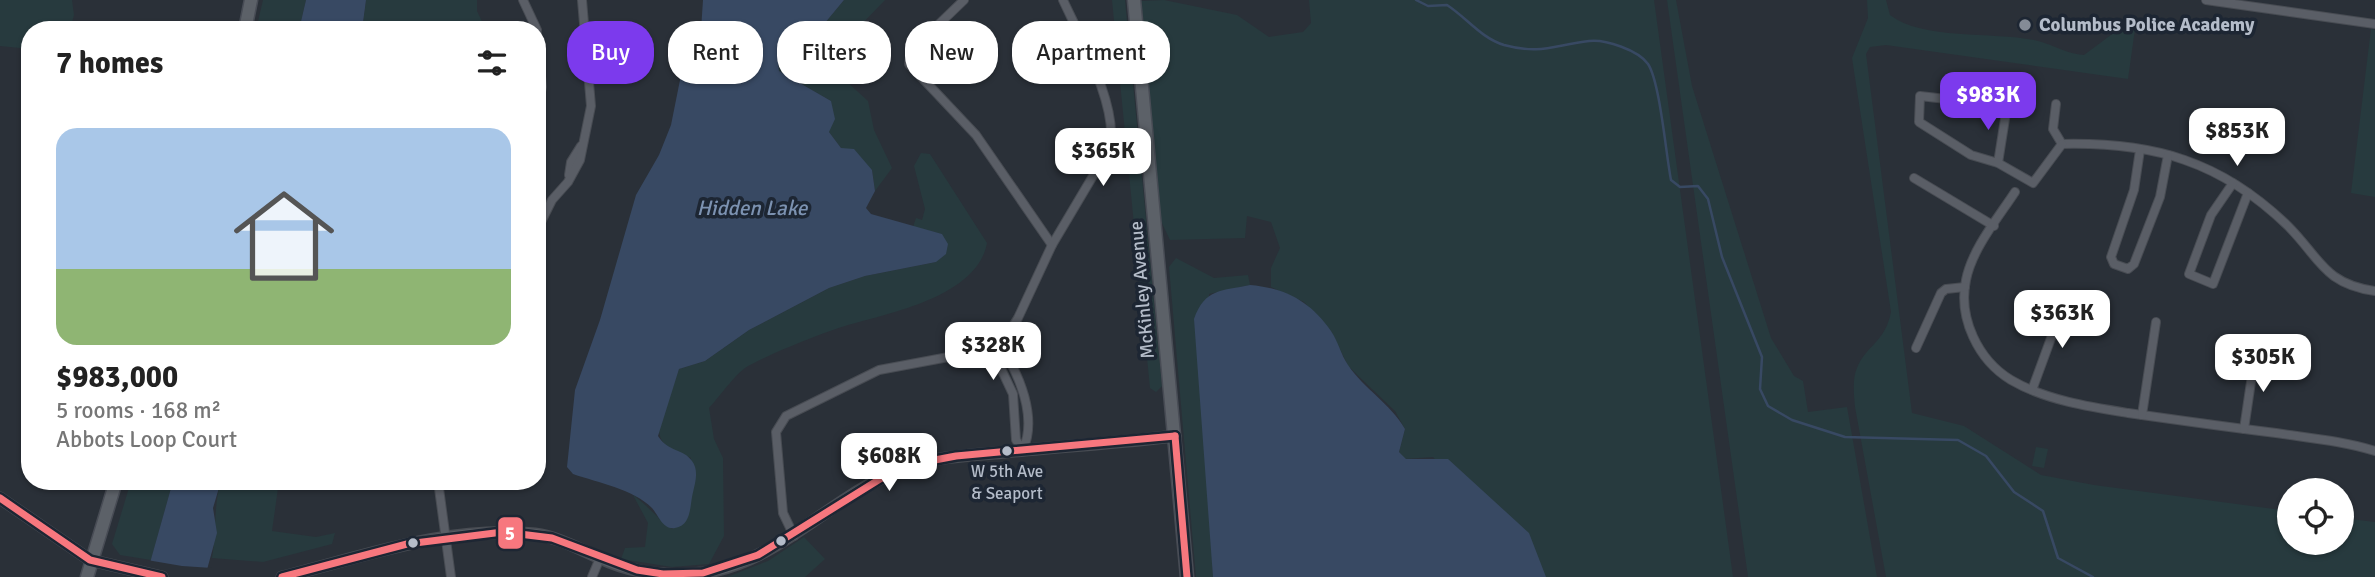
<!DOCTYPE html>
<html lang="en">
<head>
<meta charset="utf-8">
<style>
	body { margin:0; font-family:Signika,sans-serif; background:#f6f6f6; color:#222; height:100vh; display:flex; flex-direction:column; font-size:26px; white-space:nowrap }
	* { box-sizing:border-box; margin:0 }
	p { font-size:23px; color:#767676 }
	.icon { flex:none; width:38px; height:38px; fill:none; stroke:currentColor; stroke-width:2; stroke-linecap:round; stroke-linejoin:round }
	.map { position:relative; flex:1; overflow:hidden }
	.panel { position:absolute; left:21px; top:21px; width:525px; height:469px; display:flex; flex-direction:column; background:#fff; border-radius:28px; box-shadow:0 2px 5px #0004 }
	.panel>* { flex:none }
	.hud { position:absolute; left:567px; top:21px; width:665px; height:63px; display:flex; gap:14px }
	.controls { position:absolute; left:2277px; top:478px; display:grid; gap:14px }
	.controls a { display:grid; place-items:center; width:77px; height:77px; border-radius:50%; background:#fff; box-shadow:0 2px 5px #0004; font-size:35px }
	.price { position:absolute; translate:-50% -60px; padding:0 16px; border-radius:14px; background:#fff; color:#222; font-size:23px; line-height:46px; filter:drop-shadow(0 2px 4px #0008) }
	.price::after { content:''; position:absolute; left:50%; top:42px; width:21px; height:16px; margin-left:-10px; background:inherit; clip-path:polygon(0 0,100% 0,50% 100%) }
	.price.active { background:#7c3aed; color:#fff }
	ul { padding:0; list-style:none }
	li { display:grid; align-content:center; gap:14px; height:371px; padding:0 35px }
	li+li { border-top:2px solid #e0e0e0 }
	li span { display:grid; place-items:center; height:217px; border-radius:21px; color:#555 }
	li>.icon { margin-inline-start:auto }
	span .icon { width:126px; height:126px; fill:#fffc; stroke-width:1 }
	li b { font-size:30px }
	h2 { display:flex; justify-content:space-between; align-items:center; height:84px; padding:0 35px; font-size:30px }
	.pill { padding:0 24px; border-radius:28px; background:#fff; box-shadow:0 2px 5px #0004; font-size:24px; line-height:63px }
	.pill.active { background:#7c3aed; color:#fff }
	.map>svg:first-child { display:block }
	.green { fill:#273a3e }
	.water { fill:#384963 }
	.pier { fill:#2a3038 }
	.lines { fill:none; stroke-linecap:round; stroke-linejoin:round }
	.stream { stroke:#384963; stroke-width:2.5 }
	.street-casing { stroke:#484c53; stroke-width:10 }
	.secondary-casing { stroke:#484c53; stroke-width:13 }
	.primary-casing { stroke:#484c55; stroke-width:15 }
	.street { stroke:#5a5e66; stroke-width:8 }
	.secondary { stroke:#595d64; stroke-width:10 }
	.primary { stroke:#5c6168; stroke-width:12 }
	.bus-1-casing { stroke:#1d2633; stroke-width:12 }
	.bus-1 { stroke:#f7777e; stroke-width:7 }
	.poi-dot { fill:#848b96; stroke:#1d2633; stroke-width:2.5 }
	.bus-dot { fill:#b4bcc9; stroke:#1d2633; stroke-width:2.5 }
	.labels { text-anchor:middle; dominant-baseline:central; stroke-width:7; stroke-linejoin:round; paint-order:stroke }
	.bus-label { font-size:17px; fill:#b4bcc9; stroke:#1d2633 }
	.poi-label { font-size:19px; font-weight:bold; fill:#b4bcc9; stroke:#1d2633; text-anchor:start }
	.street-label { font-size:19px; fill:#b4bcc9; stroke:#1d2633 }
	.water-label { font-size:21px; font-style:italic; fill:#7c92b1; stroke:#1d2633 }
	.line-badge { stroke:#1d2633; stroke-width:2.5 }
	.badge-label { font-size:19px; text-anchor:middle; font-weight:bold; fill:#fff }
</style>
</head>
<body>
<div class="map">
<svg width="2375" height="577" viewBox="0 0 2375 577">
	<rect width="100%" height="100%" fill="#2a3038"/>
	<g class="green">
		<path d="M0,0H72L74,15L70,30H30V49L0,46Z"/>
		<path d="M263,0H306L299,30H256Z"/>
		<path d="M366,0H477V11L486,30H362Z"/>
		<path d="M844,0H885L825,62L868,101L874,130L892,168L875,191L872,170L841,148L829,132L831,101L779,71L778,61L810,41Z"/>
		<path d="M1112,0H1125L1162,386L1156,392L1150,388Z"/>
		<path d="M1164,0L1237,15L1269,37L1303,32L1311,23L1309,0H1654L1733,577H1546L1433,457L1405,459L1399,452L1405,429L1395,411L1348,366L1331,331L1304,302L1271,287V268L1280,248L1271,222L1247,216L1245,238L1170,240L1161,221L1141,1Z"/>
		<path d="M1667,0H1676L1692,86L1771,338L1794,376L1803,381L1808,412L1847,407L1877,577H1748Z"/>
		<path d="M1867,0H1886L1890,15C1923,41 1997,31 2038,41C2054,45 2067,54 2084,55L2119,29H2135L2128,79L1886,45L1870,47L1866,54L1912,413L1964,426L2041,475L2094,485L2289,511V542H2342V518L2375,522V577H1886L1855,407C1854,395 1852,379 1857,368C1866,345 1885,343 1891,312L1852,58L1868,18Z"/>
		<path d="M2371,29L2375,30V197L2351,193Z"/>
		<path d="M921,153L930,154L987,243C977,297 889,313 845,326C824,332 762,357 745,368C732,378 720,396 709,408L714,439L723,458L724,536L709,564L672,567L621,559L625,548L645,547L648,523L633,495C645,503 665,526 673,529L691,458C675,451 658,447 659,427L679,369L705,361L749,330L829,288L865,276L936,262L942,234L913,227L916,218L922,220L925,209L914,166Z"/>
		<path d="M1176,258L1214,278L1248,275L1250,285L1209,294V485L1213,577H1196L1169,267Z"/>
		<path d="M2036,447L2048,449L2044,468L2032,466Z"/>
		<path d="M131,481H173L151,560L120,555L112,544Z"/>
		<path d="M221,481H279L272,531L316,537L335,533L332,544L263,562L212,558C217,531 213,507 221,481Z"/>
		<path d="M804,537L825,559L805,577H727L768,561Z"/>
	</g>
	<g class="water">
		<path d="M306,0H366L362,30H299Z"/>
		<path d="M703,0H844L810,41L778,61L779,71L831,101L835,119L829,132L841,148L854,149L872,170L875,191L866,208L871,214L942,234L948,244L946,254L936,262L865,276L829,288L749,330L705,361L679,369L658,436C668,452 684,449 692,461C700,471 694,486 692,497C690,509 690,526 675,528C663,530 659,516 652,508C633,489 599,483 573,474L567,467L575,390L600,320L636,195L659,155L671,125L685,55L693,42L700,45Z"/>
		<path d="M1250,285C1285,288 1310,301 1331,331C1338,341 1341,355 1348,365C1364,389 1390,403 1405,429L1399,452L1406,459H1448L1529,533L1546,577H1213L1194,319C1205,288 1222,291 1250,285Z"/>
		<path d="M173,481H221L213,508L217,533L205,577H146Z"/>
	</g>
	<path class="pier" d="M147,560L182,566L212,568L209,577H142Z"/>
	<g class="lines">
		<path class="stream" d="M1416,0L1428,6L1447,5C1467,18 1481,38 1504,45C1541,55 1554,45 1589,41C1605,39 1638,50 1648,64C1660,82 1666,155 1671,180L1680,187L1698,186L1708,199L1722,257L1762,357L1760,389L1768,406L1792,420L1845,437L1958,440L1986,456L2014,492L2043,511L2058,558L2093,577"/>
		<defs>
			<g id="street">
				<path d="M523,0L537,30"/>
				<path d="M964,0L911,51L909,64L976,135L1052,245"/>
				<path d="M2206,0L2375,24"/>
				<path d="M537,33L542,87L537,111"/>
				<path d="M2056,104L2053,129L2062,144"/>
				<path d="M2062,144C2154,142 2221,161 2288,226C2320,258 2324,284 2375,291"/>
				<path d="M2140,150L2134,190L2111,257L2114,264L2128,269L2134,264L2160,197L2168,155"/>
				<path d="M1998,163L2007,106L1920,96L1919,122L1971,155L1998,163L2033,183L2062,144"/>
				<path d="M569,175L571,162L581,146"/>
				<path d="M1914,178L1994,226"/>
				<path d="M2233,183L2211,215L2189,274L2213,284L2248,193"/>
				<path d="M2015,192C1998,218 1972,249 1966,280C1958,318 1978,360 2011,380C2045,400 2090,407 2128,413C2177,420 2227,427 2276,433C2309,438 2343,441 2375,451"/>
				<path d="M537,230L552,200L568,182L580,160L591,106L582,0"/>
				<path d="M995,345L998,350L1005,352C1021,380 1037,418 1023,450"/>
				<path d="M1916,348L1941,293L1946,289L1965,287"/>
				<path d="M998,350L995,356L1013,394L1016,440L1023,450"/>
				<path d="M2032,390L2065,300"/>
				<path d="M2142,415L2156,322"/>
				<path d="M2244,429L2255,355"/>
				<path d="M438,481L451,577"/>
				<path d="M794,536L783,513L776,432L786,416L879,370L986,350L1005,339L1018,318L1052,245L1109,149C1121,111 1079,35 1063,0"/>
				<path d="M592,577L600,558"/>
			</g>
			<g id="secondary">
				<path d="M0,498L90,560L162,577"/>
				<path d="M282,577C365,556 448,525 535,534C558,537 579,549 600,558C632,573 668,577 703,573C783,561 833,493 907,467C939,456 974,455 1006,452C1063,446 1119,443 1175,436"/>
			</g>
			<g id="primary">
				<path d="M1134,0L1187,577"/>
				<path d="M245,30L251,0"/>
				<path d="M87,577L116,481"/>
			</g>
		</defs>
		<use href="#street" class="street-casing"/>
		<use href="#secondary" class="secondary-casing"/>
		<use href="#primary" class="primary-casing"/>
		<use href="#street" class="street"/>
		<use href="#secondary" class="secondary"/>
		<use href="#primary" class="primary"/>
		<defs>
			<g id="bus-1">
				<path d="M1175,436L1187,577"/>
				<path d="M0,498L90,560L162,577"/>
				<path d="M282,577L407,544L503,532L552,538L637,570L663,574L703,573L758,555L880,479L919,463L956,456L1175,436"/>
			</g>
		</defs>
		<use href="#bus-1" class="bus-1-casing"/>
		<use href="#bus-1" class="bus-1"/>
	</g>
	<circle class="poi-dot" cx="2025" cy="25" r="7"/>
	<g class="bus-dot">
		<circle cx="1007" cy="451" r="6"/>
		<circle cx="781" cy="541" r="6"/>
		<circle cx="413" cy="543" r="6"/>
	</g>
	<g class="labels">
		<g class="bus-label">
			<text x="1007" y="471">W 5th Ave<tspan x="1007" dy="22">&amp; Seaport</tspan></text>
		</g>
		<g class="poi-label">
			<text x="2039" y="25">Columbus Police Academy</text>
		</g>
		<g class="street-label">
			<text transform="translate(1142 290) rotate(-95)">McKinley Avenue</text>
		</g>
		<g class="water-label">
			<text x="752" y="208">Hidden Lake</text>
		</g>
	</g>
	<rect class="line-badge" x="497" y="516" width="27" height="34" rx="7" fill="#f7777e"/>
	<g class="badge-label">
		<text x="510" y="540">5</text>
	</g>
</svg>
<div class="controls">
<a><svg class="icon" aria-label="locate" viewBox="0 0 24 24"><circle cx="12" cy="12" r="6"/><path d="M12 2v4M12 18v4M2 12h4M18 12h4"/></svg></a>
</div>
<b class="price active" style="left:1988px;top:132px">$983K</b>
<b class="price" style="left:2237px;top:168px">$853K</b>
<b class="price" style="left:1103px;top:188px">$365K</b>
<b class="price" style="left:2062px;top:350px">$363K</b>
<b class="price" style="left:993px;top:382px">$328K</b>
<b class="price" style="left:2263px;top:394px">$305K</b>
<b class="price" style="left:889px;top:493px">$608K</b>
<div class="hud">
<a class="pill active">Buy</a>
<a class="pill">Rent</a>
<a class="pill">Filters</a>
<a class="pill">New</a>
<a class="pill">Apartment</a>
</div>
<section class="panel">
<h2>7 homes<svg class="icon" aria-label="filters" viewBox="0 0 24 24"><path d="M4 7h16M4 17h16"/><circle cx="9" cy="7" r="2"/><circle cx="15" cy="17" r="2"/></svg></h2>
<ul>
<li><span style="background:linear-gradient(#a9c7e8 65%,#8fb573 0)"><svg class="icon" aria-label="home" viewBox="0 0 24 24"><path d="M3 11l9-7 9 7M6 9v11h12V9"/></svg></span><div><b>$983,000</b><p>5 rooms · 168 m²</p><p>Abbots Loop Court</p></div></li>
</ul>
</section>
</div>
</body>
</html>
